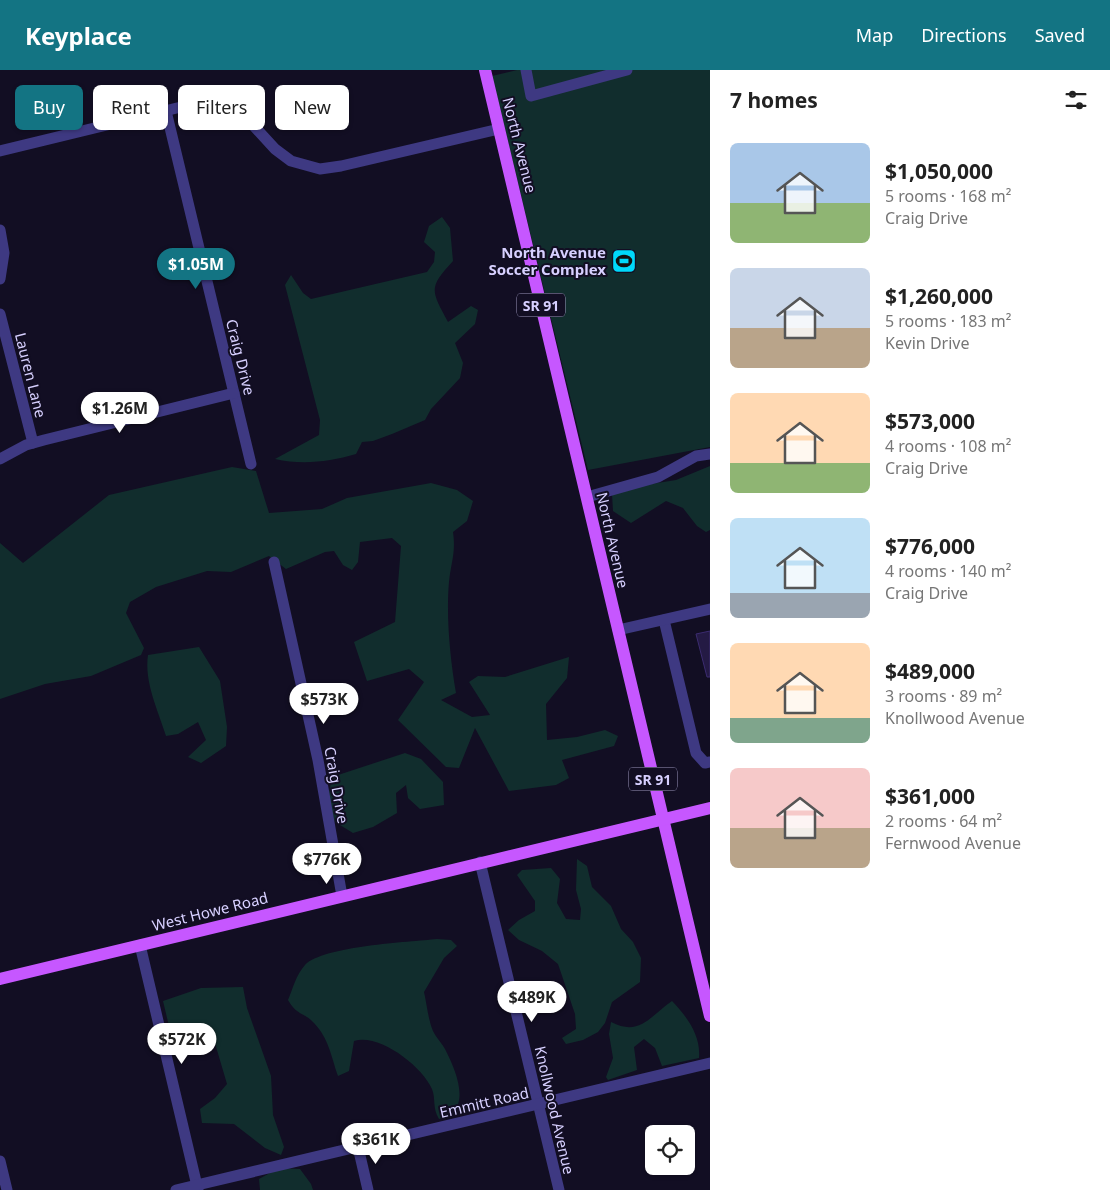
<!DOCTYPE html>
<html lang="en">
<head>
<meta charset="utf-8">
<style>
	body { margin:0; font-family:"Noto Sans",sans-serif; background:#f6f6f6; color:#222; height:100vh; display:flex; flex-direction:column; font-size:19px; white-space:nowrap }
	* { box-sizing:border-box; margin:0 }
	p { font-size:16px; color:#767676 }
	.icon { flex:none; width:28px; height:28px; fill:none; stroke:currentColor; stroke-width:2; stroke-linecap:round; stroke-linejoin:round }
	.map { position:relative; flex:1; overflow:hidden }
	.drawer { display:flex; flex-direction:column; background:#fff; width:400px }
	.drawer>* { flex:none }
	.banner { position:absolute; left:15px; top:15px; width:475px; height:45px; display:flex; gap:10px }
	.controls { position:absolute; left:645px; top:1055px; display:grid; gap:10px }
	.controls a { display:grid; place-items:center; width:50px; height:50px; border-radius:8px; background:#fff; box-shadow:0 1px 4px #0004; font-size:25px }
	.price { position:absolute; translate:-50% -42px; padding:0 11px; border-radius:18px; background:#fff; color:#222; font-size:16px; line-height:32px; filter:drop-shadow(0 1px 2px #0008) }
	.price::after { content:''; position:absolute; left:50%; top:30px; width:15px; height:11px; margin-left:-8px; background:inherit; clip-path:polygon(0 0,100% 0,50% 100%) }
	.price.selected { background:#137483; color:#fff }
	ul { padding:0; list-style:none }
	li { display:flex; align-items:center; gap:15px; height:125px; padding:0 20px }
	li span { display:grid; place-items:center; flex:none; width:140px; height:100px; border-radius:8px; color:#555 }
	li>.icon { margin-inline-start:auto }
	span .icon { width:60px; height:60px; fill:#fffc; stroke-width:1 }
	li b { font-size:21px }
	h2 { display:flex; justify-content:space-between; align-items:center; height:60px; padding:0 20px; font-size:21px }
	.pill { padding:0 18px; border-radius:8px; background:#fff; box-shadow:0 1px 4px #0004; font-size:18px; line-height:45px }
	.pill.selected { background:#137483; color:#fff }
	header { display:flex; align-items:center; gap:30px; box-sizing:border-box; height:70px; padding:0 25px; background:#137483; color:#fff }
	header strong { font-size:24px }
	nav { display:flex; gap:28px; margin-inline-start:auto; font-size:18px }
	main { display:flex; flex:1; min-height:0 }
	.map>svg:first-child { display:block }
	.green { fill:#112d2d }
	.building { fill:#241a44; stroke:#3c2c70 }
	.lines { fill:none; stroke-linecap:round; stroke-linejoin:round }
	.minor { stroke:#3e3982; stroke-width:11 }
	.major { stroke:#c657ff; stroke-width:12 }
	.labels { text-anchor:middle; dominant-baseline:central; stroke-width:4; stroke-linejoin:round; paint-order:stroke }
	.shield { fill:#120e23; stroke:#9c96bd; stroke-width:1 }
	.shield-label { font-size:14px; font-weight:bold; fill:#d7d0ff }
	.street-label { font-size:15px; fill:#d7d0ff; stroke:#120e23 }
	.poi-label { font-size:15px; font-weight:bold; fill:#d7d0ff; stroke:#120e23; text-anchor:end }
</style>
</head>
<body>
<header>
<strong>Keyplace</strong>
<nav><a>Map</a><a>Directions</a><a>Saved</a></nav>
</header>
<main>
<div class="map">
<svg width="710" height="1120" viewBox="0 0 710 1120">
	<rect width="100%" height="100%" fill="#120e23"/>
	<g class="green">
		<path d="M517,0H710V377L588,400L492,6Z"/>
		<path d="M442,147L450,158L453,191C428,218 431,220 448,252L471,236L478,240L475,254L455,273L463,293L460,308L431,339L425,350L392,364L373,371L362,372L356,384C329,392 302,395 275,389L319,365L320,350L285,215L291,205L303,223L311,229L427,202L434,192L435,182L424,172L429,156Z"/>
		<path d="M710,396V460L706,462L697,456L683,438L666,431L631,453L613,441L612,424L645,415L676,410Z"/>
		<path d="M232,397L256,401L269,443L322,439L347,428L431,413L457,420L473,431L467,451L453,462C456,483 451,492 449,512C446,546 450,588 456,623L441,630L472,647L490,645L469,612L478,606L505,607L569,587L567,608L546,634L547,670L577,667L605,660L618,666L614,676L562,690L569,708L556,715L509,721L475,658L459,698L446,697L398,650L424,612L409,599L367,611L354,572L395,552L401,476L392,468L360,472L358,492L352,500L343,495L334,481L325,482L286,499L269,486L231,502L207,501L156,517L130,532L126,543L144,578L141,585L91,606L45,614L0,629V473L23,493L109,425Z"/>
		<path d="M199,577L220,611L227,657L226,676L201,693L188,687L206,670L198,652L178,664L166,666C158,640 144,612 148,585Z"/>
		<path d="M405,683L421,689L443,712L444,735L420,739L408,728L406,715L396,723L397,743L373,757L353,763L335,752L328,729L332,707Z"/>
		<path d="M577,789L587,796L592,817L611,836L621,859L633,872L641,888L640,912L612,932L605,953L598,962L583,970L566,974L562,968L576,959L575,944L558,894L542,881L519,870L508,860L519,850L535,841V831L517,805L522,800L551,798L560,809L557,833L566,849L580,850L581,839L576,820Z"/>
		<path d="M437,869L451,870L457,876L444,888L424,922C427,935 428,949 433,961C436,968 443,974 446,981C457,1003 473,1042 439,1049C432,1037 436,1029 432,1019C422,996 379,963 354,971L349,1001L338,1006C331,986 329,969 314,953C304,942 297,946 288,930C293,918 296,905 305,895C323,876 409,872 437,869Z"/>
		<path d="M243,917L247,938L271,1006L273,1045L284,1077L281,1085L265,1078L234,1054L202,1053L200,1039L215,1028L227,1014L214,970L207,964L173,973L163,931L201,918Z"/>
		<path d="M672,931C687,947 701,965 699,988L662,996L655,978L644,969L634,977L637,1000L608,1010L606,1007L613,988L609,964L611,952C640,967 650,946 672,931Z"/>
		<path d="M279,1098L300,1099L311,1114L313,1120H260L259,1109Z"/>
	</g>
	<path class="building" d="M710,561V607H707L696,564Z"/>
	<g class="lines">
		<g class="minor">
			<path d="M526,0L531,26L627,0"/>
			<path d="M166,41L251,394"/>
			<path d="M0,81L181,37L210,33L252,54L275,79L291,91L320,99L341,96L499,59"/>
			<path d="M0,160L4,183L0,209"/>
			<path d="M0,244L33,373"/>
			<path d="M0,389L26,375L44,370L234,323"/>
			<path d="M587,427L658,407L696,386L710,384"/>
			<path d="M274,492L318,690L342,826"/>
			<path d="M664,550L696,683L705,693L710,692"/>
			<path d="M618,560L710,539"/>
			<path d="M480,792L559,1120"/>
			<path d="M140,875L198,1120"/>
			<path d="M358,1077L368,1120"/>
			<path d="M0,1091L7,1120"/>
			<path d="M176,1120L710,993"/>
		</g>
		<g class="major">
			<path d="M485,0L710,946"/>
			<path d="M0,909L710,738"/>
		</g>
	</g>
	<defs>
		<symbol id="stadium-square" viewBox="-11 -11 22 22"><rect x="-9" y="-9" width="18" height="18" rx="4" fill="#00d8fa" stroke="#120e23"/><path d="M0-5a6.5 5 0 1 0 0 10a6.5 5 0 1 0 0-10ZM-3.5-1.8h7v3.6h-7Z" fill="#111"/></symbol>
	</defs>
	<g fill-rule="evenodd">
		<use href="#stadium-square" x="610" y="177" width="28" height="28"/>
	</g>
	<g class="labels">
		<g class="shield">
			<rect x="517" y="223.5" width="48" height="23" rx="4"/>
			<rect x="629" y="697.5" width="48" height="23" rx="4"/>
		</g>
		<g class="shield-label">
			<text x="541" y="235">SR 91</text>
			<text x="653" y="709">SR 91</text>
		</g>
		<g class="street-label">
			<text transform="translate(520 75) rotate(76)">North Avenue</text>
			<text transform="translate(241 287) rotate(76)">Craig Drive</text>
			<text transform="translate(31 305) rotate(76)">Lauren Lane</text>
			<text transform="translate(613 470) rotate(77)">North Avenue</text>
			<text transform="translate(337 715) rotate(80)">Craig Drive</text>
			<text transform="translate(210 841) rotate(-14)">West Howe Road</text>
			<text transform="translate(484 1032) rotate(-13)">Emmitt Road</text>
			<text transform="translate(555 1040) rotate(77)">Knollwood Avenue</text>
		</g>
		<g class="poi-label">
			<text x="606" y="182">North Avenue<tspan x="606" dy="17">Soccer Complex</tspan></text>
		</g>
	</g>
</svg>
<div class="controls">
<a><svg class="icon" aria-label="locate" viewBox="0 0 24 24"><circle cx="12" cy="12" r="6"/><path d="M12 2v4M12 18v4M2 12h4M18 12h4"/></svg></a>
</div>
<b class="price selected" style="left:196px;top:220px">$1.05M</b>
<b class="price" style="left:120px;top:364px">$1.26M</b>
<b class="price" style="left:324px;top:655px">$573K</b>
<b class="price" style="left:327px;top:815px">$776K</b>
<b class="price" style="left:532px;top:953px">$489K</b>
<b class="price" style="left:182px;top:995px">$572K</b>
<b class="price" style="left:376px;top:1095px">$361K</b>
<div class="banner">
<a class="pill selected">Buy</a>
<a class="pill">Rent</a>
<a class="pill">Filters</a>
<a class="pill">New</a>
</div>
</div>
<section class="drawer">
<h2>7 homes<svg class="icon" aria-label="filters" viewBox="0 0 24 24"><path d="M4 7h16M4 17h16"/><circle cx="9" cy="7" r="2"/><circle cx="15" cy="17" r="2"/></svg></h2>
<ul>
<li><span style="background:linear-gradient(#a9c7e8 60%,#8fb573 0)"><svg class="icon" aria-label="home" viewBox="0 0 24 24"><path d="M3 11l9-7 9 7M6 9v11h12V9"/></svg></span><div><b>$1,050,000</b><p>5 rooms · 168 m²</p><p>Craig Drive</p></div></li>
<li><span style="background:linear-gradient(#c9d6e8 60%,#b9a48a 0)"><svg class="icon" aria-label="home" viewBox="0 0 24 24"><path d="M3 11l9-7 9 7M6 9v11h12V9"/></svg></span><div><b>$1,260,000</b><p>5 rooms · 183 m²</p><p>Kevin Drive</p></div></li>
<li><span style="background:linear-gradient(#ffd9b3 70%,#8fb573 0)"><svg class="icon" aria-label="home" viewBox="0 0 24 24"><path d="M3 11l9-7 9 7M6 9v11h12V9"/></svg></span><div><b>$573,000</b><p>4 rooms · 108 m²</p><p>Craig Drive</p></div></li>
<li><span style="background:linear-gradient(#bfe0f5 75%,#9aa5b1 0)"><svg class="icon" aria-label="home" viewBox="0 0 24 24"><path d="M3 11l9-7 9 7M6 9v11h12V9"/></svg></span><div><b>$776,000</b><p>4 rooms · 140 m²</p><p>Craig Drive</p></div></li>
<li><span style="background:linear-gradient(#ffd9b3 75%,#7fa58c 0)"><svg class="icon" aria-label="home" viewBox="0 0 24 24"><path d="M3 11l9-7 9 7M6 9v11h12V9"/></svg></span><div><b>$489,000</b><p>3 rooms · 89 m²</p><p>Knollwood Avenue</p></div></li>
<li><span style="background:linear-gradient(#f6c9c9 60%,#b9a48a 0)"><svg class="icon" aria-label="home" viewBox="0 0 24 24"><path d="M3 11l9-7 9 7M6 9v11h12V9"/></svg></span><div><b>$361,000</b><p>2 rooms · 64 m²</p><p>Fernwood Avenue</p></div></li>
</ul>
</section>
</main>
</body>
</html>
